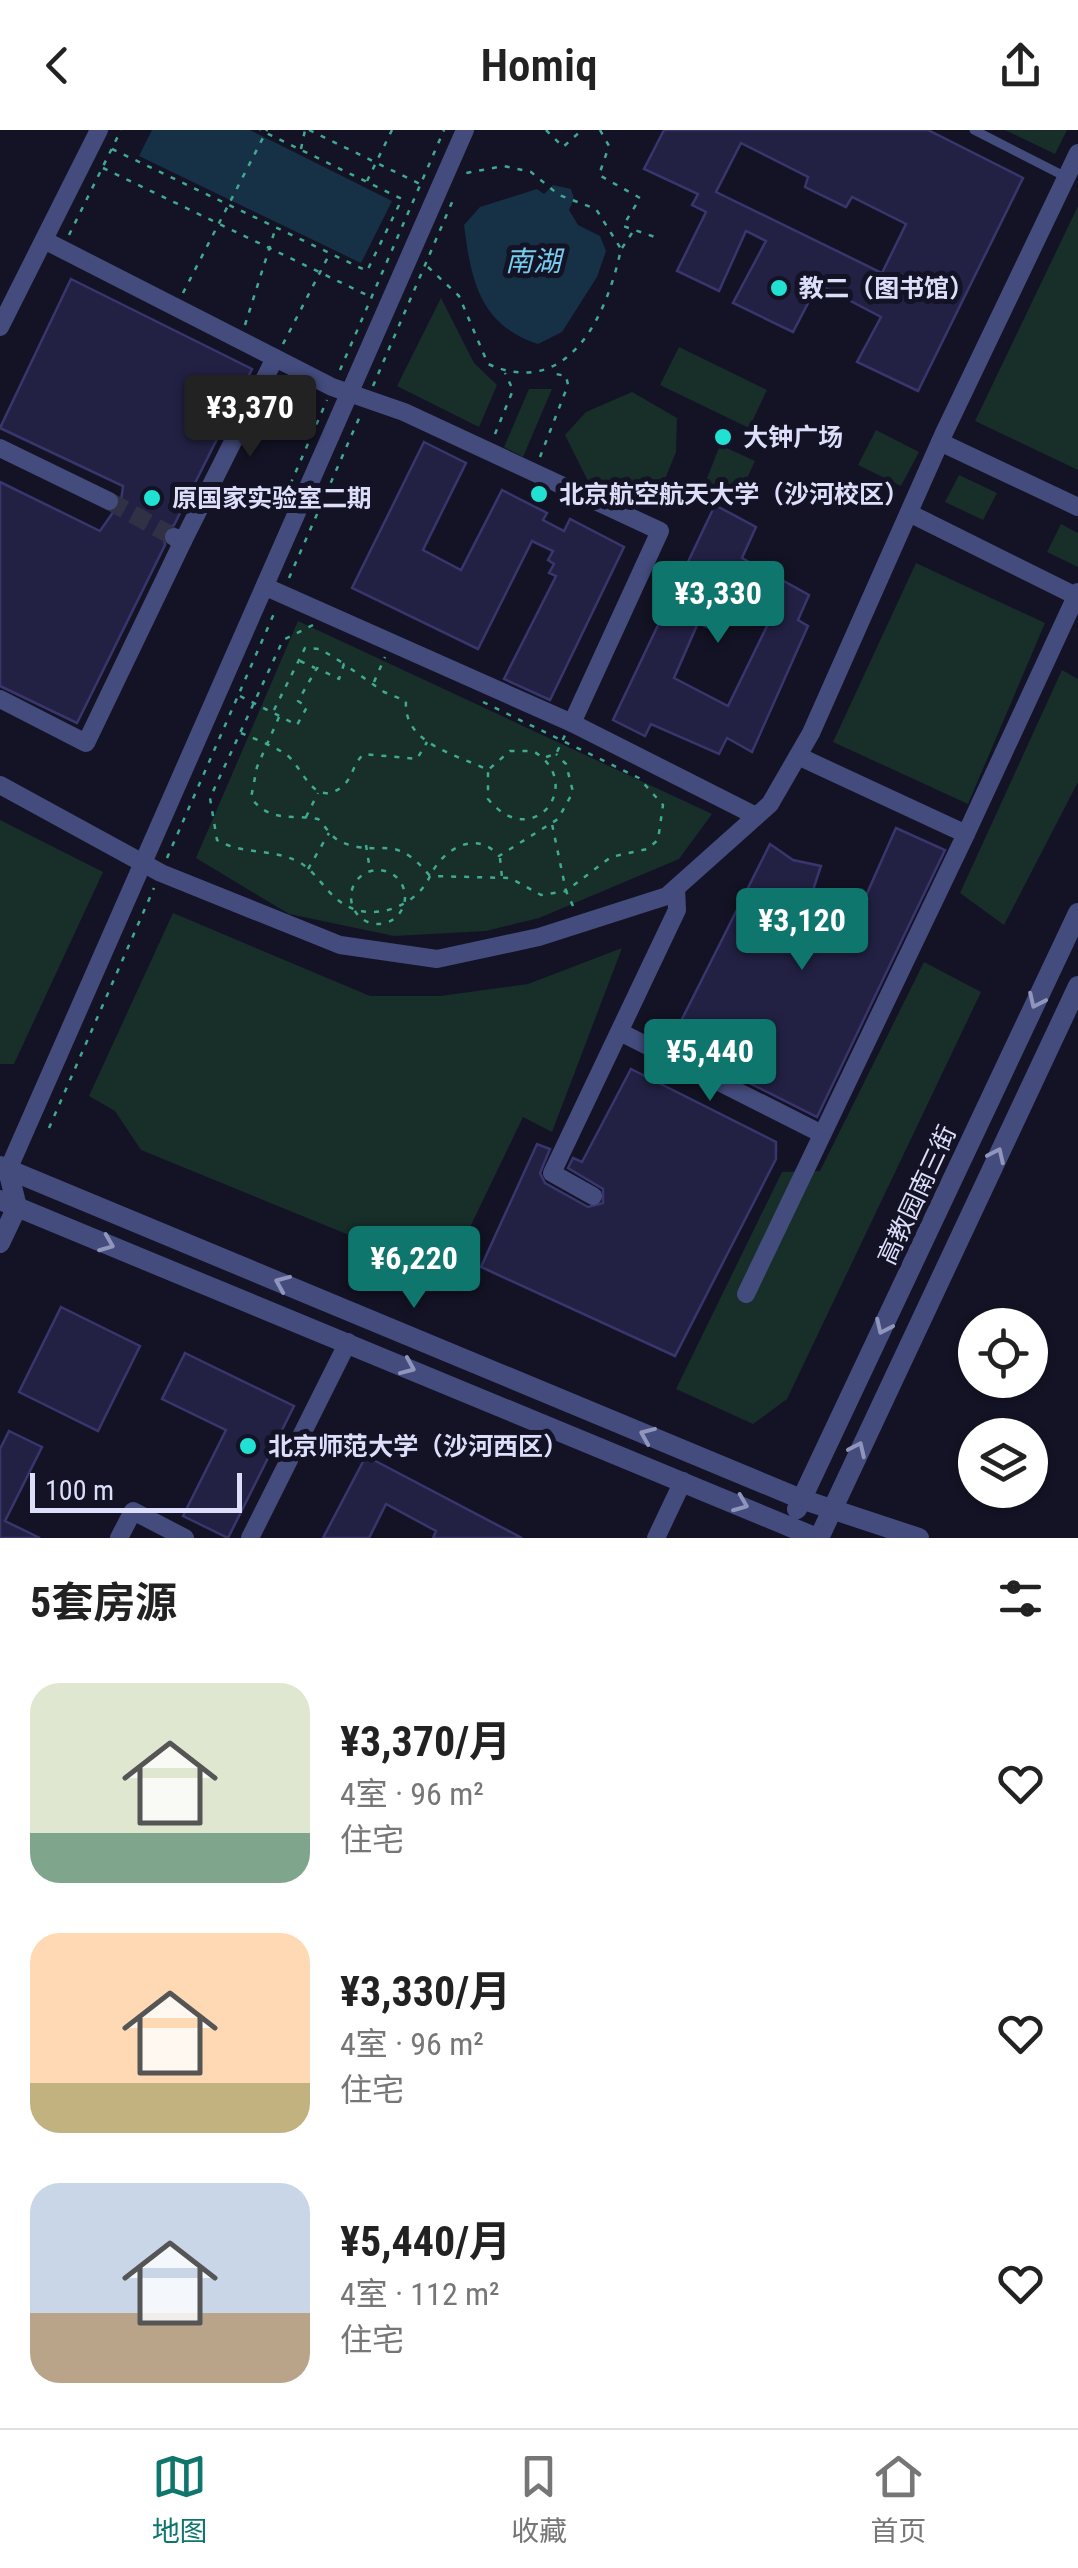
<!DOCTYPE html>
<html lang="zh">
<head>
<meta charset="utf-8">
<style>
	body { margin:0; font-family:"Roboto Condensed","Noto Sans SC",sans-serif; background:#f2f2f2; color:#222; height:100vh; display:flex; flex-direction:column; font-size:38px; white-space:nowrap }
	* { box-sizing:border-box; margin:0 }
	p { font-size:32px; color:#767676 }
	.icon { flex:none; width:55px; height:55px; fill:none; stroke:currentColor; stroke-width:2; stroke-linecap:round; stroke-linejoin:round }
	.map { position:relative; height:1408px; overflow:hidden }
	.drawer { display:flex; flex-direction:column; background:#fff; flex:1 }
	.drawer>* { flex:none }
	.fabs { position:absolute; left:958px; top:1178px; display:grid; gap:20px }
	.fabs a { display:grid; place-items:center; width:90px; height:90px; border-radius:50%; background:#fff; box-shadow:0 2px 8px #0004; font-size:50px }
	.scale { position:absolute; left:30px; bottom:25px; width:212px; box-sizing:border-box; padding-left:10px; border:5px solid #dcdefa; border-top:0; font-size:28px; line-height:35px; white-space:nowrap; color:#dcdefa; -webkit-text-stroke:8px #131325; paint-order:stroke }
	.price { position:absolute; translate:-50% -85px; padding:0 22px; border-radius:10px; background:#0f766e; color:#fff; font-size:32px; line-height:65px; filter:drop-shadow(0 2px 5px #0008) }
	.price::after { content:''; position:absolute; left:50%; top:60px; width:30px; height:22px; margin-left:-15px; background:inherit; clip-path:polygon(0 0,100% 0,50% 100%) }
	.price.selected { background:#222; color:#fff }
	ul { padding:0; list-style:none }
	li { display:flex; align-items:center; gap:30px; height:250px; padding:0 30px }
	li span { display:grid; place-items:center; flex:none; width:280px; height:200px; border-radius:30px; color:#555 }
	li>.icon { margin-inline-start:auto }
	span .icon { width:120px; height:120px; fill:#fffc; stroke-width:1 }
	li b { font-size:42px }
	h2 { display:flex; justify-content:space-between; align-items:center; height:120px; padding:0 30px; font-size:42px }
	header { display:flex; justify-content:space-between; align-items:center; height:130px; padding:0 30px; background:#fff; font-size:45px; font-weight:600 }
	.dock { display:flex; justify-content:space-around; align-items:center; height:140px; border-top:2px solid #e0e0e0; background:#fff; font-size:28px; color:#767676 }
	.dock a { display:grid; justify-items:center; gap:5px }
	.dock .selected { color:#0f766e }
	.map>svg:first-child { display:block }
	.green { fill:#172e29 }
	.water { fill:#163046 }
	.building { fill:#222144; stroke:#38366c; stroke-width:2.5; fill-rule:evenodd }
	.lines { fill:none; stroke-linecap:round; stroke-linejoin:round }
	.minor-tunnel { stroke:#313145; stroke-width:18; stroke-dasharray:18 9; stroke-linecap:butt }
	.path { stroke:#40aa91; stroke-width:2.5; stroke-dasharray:5 8; stroke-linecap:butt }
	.service { stroke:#444c7e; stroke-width:9 }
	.minor { stroke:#444c7e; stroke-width:18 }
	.tertiary { stroke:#444c7e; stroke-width:20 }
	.oneway { stroke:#9095bc }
	.poi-dot { fill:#21e1d2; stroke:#131325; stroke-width:4 }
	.labels { text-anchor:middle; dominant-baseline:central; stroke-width:10; stroke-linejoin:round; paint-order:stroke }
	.poi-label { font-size:25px; font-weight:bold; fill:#dcdefa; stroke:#131325; text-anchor:start }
	.street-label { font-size:25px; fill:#dcdefa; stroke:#131325 }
	.water-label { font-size:28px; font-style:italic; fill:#77cbec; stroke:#131325 }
</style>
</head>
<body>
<header><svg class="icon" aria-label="back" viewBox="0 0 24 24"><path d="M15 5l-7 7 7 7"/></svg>Homiq<svg class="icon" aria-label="share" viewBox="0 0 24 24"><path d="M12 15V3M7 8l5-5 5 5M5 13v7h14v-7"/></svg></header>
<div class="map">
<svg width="1078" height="1408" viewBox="0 0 1078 1408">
	<rect width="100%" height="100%" fill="#131325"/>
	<g class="green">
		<path d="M1005,0H1067L1055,24Z"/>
		<path d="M1078,76V340L975,291Z"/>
		<path d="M441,168L474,233L497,255L479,297L397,256Z"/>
		<path d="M679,217L767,260L749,298L660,255Z"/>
		<path d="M529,259H552L523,327L504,317Z"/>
		<path d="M632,262L677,288L676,322L663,354L611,374L594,363L565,305L586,282Z"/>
		<path d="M876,300L919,322L901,356L858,335Z"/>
		<path d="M720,315L755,331L738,368L704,356Z"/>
		<path d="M959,345L997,363L983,390L945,372Z"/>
		<path d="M1061,394L1078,403V437L1047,422Z"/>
		<path d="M916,433L1045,493L968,674L833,612Z"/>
		<path d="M298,491L712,684L679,729L539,788L486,801L394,806L289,784L196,728Z"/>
		<path d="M1062,540L1078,549V652L1004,795L960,763Z"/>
		<path d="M0,690L103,742L14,934H0Z"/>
		<path d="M173,783L370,866H440L528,854L622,818L552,1002L523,987L447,1145L141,1020L115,981L89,966Z"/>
		<path d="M924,832L981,862L787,1269L753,1294L676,1259L782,1042L820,1041Z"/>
	</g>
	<g class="water">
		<path d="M152,0H250L392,71L361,133L139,26Z"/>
		<path d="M553,55L571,59L574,69L569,80L578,95L600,106L606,121L597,147L562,202L538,214C480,195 471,151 464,95L480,77L537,59L544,64Z"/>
	</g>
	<g class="building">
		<path d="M664,0H928L1023,48L918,261L857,232L881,187L818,154L793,202L733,173L766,111L746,101L719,161L677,141L706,82L692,75L698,64L644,39ZM741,13L808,47L805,57L846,77L852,67L906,94L882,143L716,62Z"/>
		<path d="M71,149L252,239L174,395L163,401L165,415L77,593L0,556V352L100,401L121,371L123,356L0,298Z"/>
		<path d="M424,312L466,333L423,420L461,440L502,360L547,383L543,390L564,401L570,389L624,417L550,570L504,549L556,446L549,443L554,434L548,430L553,421L532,411L478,519L352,458Z"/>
		<path d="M715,375L756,397L742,428L809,465L798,490L808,496L752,622L727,608L719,624L651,594L645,606L613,590ZM720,472L768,494L728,576L674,548L698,493L707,497Z"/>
		<path d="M896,698L945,720L817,987L670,913L770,714L793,730L821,736L811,766L857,786Z"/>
		<path d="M631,939L776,1012V1029L675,1226L481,1137L537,1014L550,1019L540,1043L545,1053L588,1077L603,1073V1059L568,1038L573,1028L582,1032Z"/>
		<path d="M61,1177L140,1216L98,1301L19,1262Z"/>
		<path d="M185,1223L294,1276L228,1408L183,1386L226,1300L162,1269Z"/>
		<path d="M9,1301L42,1317L5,1391L40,1408H0V1319Z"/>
		<path d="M366,1326L522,1408H433L436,1401L386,1374L369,1408H323Z"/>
	</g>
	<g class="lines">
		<path class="minor-tunnel" d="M109,371L174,407"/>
		<g class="path">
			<path d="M309,0L420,54"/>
			<path d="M546,0L563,17L582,0"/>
			<path d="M600,0L609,16L599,45L640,68L623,96L655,107"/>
			<path d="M112,19L367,141L402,69L260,0"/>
			<path d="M301,19L305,0"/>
			<path d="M103,38L371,167"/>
			<path d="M367,51L392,0"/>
			<path d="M69,105L121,0"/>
			<path d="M622,118L634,100"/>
			<path d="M428,137L459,166L488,234C569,270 607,185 621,119L596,79L559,65L531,42L504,36L466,43"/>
			<path d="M183,163L267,0"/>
			<path d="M245,195L276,97"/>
			<path d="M283,214L330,123"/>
			<path d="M340,240L444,0"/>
			<path d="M373,256L453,70"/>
			<path d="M495,304L513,260L505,243"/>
			<path d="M540,327L568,255L566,246L551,243"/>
			<path d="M280,378L327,270"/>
			<path d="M289,448L360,286"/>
			<path d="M313,495L283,510L210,668L217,710C242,725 272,718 299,732C315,741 324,759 338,770C368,795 416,778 430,746L510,748L541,765L566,761L552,694"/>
			<path d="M300,531L315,538"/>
			<path d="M374,552L385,527"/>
			<path d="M240,566L297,595L307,577L298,571L317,538L339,549L344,534L384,562L406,571C403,614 456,624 488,640V669C533,724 587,653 533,621H510L488,640"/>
			<path d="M483,572L639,648L663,675L658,710L647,719L611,727L566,761L574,778"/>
			<path d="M274,580L305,518L320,519L343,533"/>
			<path d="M279,587L257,637L251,668C271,693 290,684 318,689C325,696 332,708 341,712C382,729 392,700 430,746C443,719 476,699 499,726L558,689L573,662L566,634L556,624"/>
			<path d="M241,603C255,609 271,615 284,623C303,634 312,681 343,656C353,647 353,633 364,624L417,629L427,612"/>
			<path d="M546,627L556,624L565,605"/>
			<path d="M306,687L318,663"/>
			<path d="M366,715L370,740"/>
			<path d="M167,728L276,479"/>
			<path d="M500,728L502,748"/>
			<path d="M308,739L329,703"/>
			<circle cx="378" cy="767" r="27"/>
			<path d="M49,998L154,758"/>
		</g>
		<path class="service" d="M974,0L1066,47"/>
		<g class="minor">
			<path d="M44,110L332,257L404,282L660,401L572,593"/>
			<path d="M0,197L99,0"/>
			<path d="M940,312L1078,377"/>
			<path d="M0,318L109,371"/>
			<path d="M909,383L1078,467"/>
			<path d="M183,411L275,228"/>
			<path d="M266,457L572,593L756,686"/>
			<path d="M0,569L86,613L183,411L174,407"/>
			<path d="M798,626L966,704L1078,462"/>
			<path d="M0,655L161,743L340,815L437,829L539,807L667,766L770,674L811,603L944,303L1078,23"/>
			<path d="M620,902L822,1004"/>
			<path d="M8,1040L465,0"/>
			<path d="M593,1066L552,1043L677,780L676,758"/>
			<path d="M746,1164L966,704"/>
			<path d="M119,1408L133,1381L185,1408"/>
			<path d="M250,1408L348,1212"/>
			<path d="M656,1408L683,1351"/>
		</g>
		<g class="tertiary">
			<path d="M0,1036L801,1369L919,1408"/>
			<path d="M0,1070L817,1408"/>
			<path d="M0,1113L17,1077L8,1040"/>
			<path d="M797,1379L1078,783"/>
			<path d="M819,1408L1078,856"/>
		</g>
	</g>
	<defs><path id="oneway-chevron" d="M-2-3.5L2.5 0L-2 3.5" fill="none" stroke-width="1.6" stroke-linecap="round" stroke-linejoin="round" transform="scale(2.5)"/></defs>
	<g class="oneway">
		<use href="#oneway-chevron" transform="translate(1036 871) rotate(115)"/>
		<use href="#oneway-chevron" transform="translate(997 1025) rotate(-65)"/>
		<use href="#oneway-chevron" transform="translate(107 1114) rotate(22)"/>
		<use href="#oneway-chevron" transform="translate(282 1153) rotate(-157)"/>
		<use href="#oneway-chevron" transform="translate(883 1197) rotate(115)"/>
		<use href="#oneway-chevron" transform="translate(408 1237) rotate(23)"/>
		<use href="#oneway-chevron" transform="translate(647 1305) rotate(-157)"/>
		<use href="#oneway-chevron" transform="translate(858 1319) rotate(-65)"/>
		<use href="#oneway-chevron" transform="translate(741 1374) rotate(22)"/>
	</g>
	<g class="poi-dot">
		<circle cx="779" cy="158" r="10"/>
		<circle cx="723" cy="307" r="10"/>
		<circle cx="539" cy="364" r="10"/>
		<circle cx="152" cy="368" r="10"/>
		<circle cx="248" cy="1316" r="10"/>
	</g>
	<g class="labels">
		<g class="poi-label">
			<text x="799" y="158">教二（图书馆）</text>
			<text x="743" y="307">大钟广场</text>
			<text x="559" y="364">北京航空航天大学（沙河校区）</text>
			<text x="172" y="368">原国家实验室二期</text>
			<text x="268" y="1316">北京师范大学（沙河西区）</text>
		</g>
		<g class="street-label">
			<text transform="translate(917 1065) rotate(-65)">高教园南三街</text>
		</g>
		<g class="water-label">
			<text x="533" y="131">南湖</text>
		</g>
	</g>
</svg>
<div class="fabs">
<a><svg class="icon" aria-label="locate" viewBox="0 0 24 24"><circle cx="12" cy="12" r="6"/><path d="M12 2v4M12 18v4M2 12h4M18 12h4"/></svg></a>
<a><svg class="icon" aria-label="layers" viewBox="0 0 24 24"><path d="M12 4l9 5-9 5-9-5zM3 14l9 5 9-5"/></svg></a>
</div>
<div class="scale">100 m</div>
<b class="price selected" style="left:250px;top:330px">¥3,370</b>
<b class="price" style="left:718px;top:516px">¥3,330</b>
<b class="price" style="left:802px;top:843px">¥3,120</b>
<b class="price" style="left:710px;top:974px">¥5,440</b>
<b class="price" style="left:414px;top:1181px">¥6,220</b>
</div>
<section class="drawer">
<h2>5套房源<svg class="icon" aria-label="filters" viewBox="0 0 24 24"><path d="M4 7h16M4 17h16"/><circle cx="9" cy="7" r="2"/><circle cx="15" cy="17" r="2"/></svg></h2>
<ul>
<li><span style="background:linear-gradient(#dfe7d0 75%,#7fa58c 0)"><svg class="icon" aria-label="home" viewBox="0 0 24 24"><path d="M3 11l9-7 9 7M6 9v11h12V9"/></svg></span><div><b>¥3,370/月</b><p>4室 · 96 m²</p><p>住宅</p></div><svg class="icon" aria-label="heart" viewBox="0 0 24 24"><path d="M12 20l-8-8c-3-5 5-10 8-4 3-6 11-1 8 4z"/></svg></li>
<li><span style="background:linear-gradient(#ffd9b3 75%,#c2b280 0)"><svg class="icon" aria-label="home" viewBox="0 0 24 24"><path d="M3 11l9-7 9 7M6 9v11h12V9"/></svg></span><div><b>¥3,330/月</b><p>4室 · 96 m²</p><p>住宅</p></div><svg class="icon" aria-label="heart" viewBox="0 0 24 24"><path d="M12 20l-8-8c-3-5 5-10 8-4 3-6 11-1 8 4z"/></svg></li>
<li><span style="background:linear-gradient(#c9d6e8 65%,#b9a48a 0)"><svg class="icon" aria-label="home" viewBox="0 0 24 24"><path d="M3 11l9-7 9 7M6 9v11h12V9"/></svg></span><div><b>¥5,440/月</b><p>4室 · 112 m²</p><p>住宅</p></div><svg class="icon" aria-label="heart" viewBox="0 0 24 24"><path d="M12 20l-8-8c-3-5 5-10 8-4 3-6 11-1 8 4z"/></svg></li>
</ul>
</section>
<nav class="dock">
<a class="selected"><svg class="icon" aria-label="map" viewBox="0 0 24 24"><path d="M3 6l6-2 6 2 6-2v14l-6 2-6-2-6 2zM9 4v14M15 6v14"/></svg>地图</a>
<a><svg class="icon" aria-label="saved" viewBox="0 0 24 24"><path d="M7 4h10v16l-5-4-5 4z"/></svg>收藏</a>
<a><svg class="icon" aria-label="home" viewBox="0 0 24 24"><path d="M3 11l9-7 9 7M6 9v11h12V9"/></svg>首页</a>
</nav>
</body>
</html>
